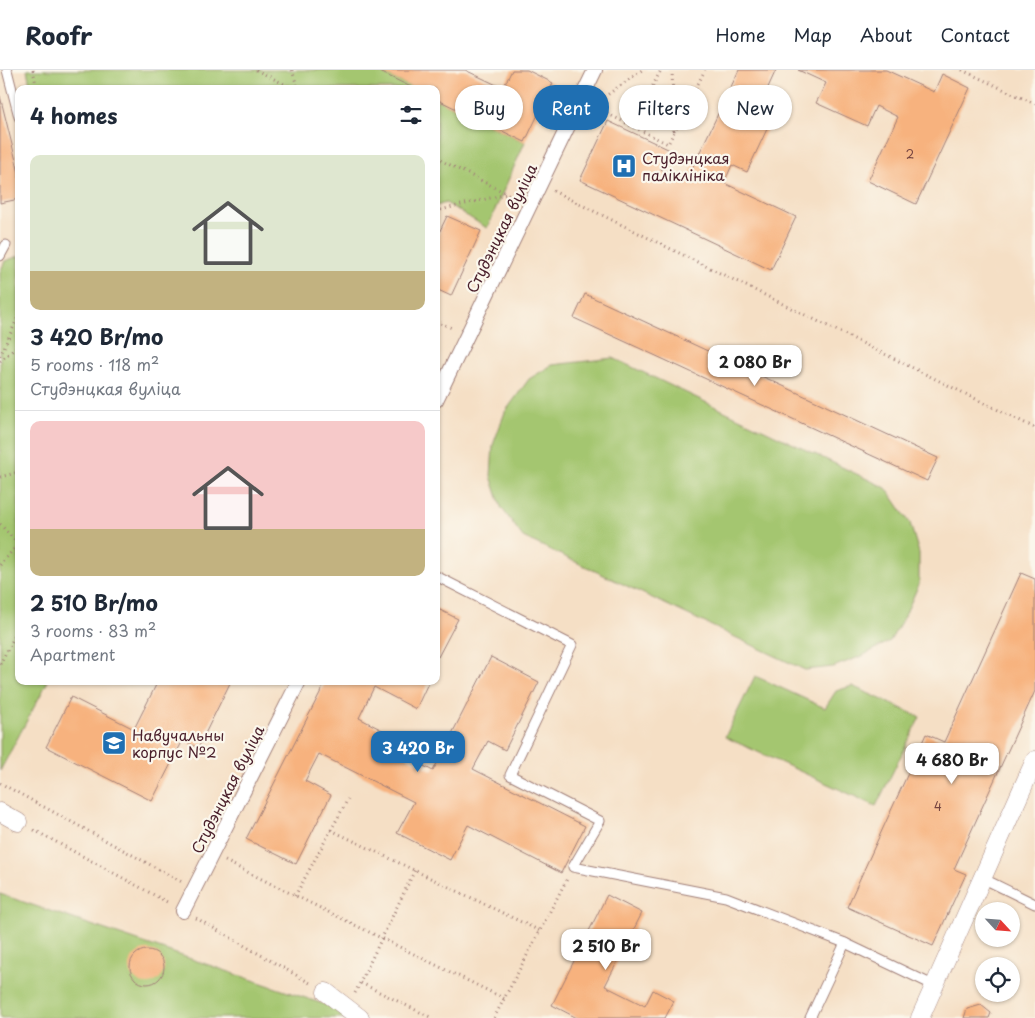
<!DOCTYPE html>
<html lang="en">
<head>
<meta charset="utf-8">
<style>
	body { margin:0; font-family:"Playpen Sans",sans-serif; background:#f2f2f3; color:#1f2937; height:100vh; display:flex; flex-direction:column; font-size:19px; white-space:nowrap }
	* { box-sizing:border-box; margin:0 }
	p { font-size:16px; color:#747a83 }
	.icon { flex:none; width:28px; height:28px; fill:none; stroke:currentColor; stroke-width:2; stroke-linecap:round; stroke-linejoin:round }
	.map { position:relative; flex:1; overflow:hidden }
	.drawer { position:absolute; left:15px; top:15px; width:425px; height:600px; display:flex; flex-direction:column; background:#fff; border-radius:10px; box-shadow:0 1px 4px #0004 }
	.drawer>* { flex:none }
	.banner { position:absolute; left:455px; top:15px; width:475px; height:45px; display:flex; gap:10px }
	.needle { width:32px; rotate:116deg }
	.tools { position:absolute; left:975px; top:832px; display:grid; gap:10px }
	.tools a { display:grid; place-items:center; width:45px; height:45px; border-radius:50%; background:#fff; box-shadow:0 1px 4px #0004; font-size:25px }
	.price { position:absolute; translate:-50% -42px; padding:0 11px; border-radius:10px; background:#fff; color:#222; font-size:16px; line-height:32px; filter:drop-shadow(0 1px 2px #0008) }
	.price::after { content:''; position:absolute; left:50%; top:30px; width:15px; height:11px; margin-left:-8px; background:inherit; clip-path:polygon(0 0,100% 0,50% 100%) }
	.price.on { background:#1f6fb2; color:#fff }
	ul { padding:0; list-style:none }
	li { display:grid; align-content:center; gap:10px; height:265px; padding:0 15px }
	li+li { border-top:1px solid #e0e1e3 }
	li span { display:grid; place-items:center; height:155px; border-radius:10px; color:#555 }
	li>.icon { margin-inline-start:auto }
	span .icon { width:90px; height:90px; fill:#fffc; stroke-width:1 }
	li b { font-size:21px }
	h2 { display:flex; justify-content:space-between; align-items:center; height:60px; padding:0 15px; font-size:21px }
	.pill { padding:0 18px; border-radius:22px; background:#fff; box-shadow:0 1px 4px #0004; font-size:18px; line-height:45px }
	.pill.on { background:#1f6fb2; color:#fff }
	header { display:flex; align-items:center; gap:30px; box-sizing:border-box; height:70px; padding:0 25px; background:#fff; border-bottom:1px solid #e0e1e3 }
	header strong { font-size:24px }
	nav { display:flex; gap:28px; margin-inline-start:auto; font-size:18px }
	.map>svg:first-child { display:block }
	.green { fill:#a4c66f; stroke:#77724d }
	.building { fill:#f7b27e }
	.lines { fill:none; stroke-linecap:round; stroke-linejoin:round }
	.service-casing { stroke:#a07f78; stroke-width:11 }
	.pedestrian-casing { stroke:#a07f78; stroke-width:16 }
	.minor-casing { stroke:#a07f78; stroke-width:19 }
	.path { stroke:#a07f78; stroke-width:3; stroke-dasharray:1 4; stroke-linecap:butt }
	.service { stroke:#fff; stroke-width:9 }
	.pedestrian { stroke:#fff; stroke-width:14 }
	.minor { stroke:#fff; stroke-width:18 }
	.labels { text-anchor:middle; dominant-baseline:central; stroke-width:4.5; stroke-linejoin:round; paint-order:stroke }
	.number-label { font-size:12px; fill:#754440 }
	.poi-label { font-size:15px; fill:#4a1f2b; stroke:#fbf7ec; text-anchor:start }
	.street-label { font-size:15px; fill:#4a1f2b; stroke:#fbf7ec }
</style>
</head>
<body>
<header>
<strong>Roofr</strong>
<nav><a>Home</a><a>Map</a><a>About</a><a>Contact</a></nav>
</header>
<div class="map">
<svg width="1035" height="948" viewBox="0 0 1035 948">
	<rect width="100%" height="100%" fill="#fbf7ec"/>
	<filter id="ink" filterUnits="userSpaceOnUse"><feTurbulence type="fractalNoise" baseFrequency=".02" numOctaves="2"/><feDisplacementMap in="SourceGraphic" scale="10" xChannelSelector="R" yChannelSelector="G"/><feConvolveMatrix kernelMatrix="1 2 1 2 8 2 1 2 1" color-interpolation-filters="sRGB"/></filter>
	<filter id="wash" filterUnits="userSpaceOnUse"><feTurbulence type="fractalNoise" baseFrequency=".0096" numOctaves="4" result="noise"/><feDisplacementMap in="SourceGraphic" scale="20" xChannelSelector="R" yChannelSelector="G"/><feGaussianBlur stdDeviation="1.12" result="paint"/><feColorMatrix in="noise" values="0 0 0 0 0 0 0 0 0 0 0 0 0 0 0 0 0 1.4 0 .05"/><feComposite in="paint" operator="in"/></filter>
	<g filter="url(#wash)">
		<rect width="100%" height="100%" fill="#f5dfc5"/>
		<g class="green">
			<path d="M27,0H376L415,19H31Z"/>
			<path d="M436,29L525,72L487,158L446,133L436,136Z"/>
			<path d="M19,186V611H48L0,701V202L5,191Z"/>
			<path d="M613,288L886,418L910,453L919,483V514L906,543L890,571L862,586L833,597L805,600L523,467L501,437L491,406L493,375L505,342L529,309L552,295Z"/>
			<path d="M755,606L825,638L836,621L852,616L920,647L876,736L725,667Z"/>
			<path d="M0,824L341,940L364,948H0Z"/>
		</g>
		<g id="blocks">
			<g class="building">
				<path d="M376,0H465L503,18L512,0H527L553,13L525,72L436,29V19H415Z"/>
				<path d="M739,0H776L765,24L780,31L747,102L732,95L724,113L796,147L771,200L580,110L608,51L670,80L661,99L686,111Z"/>
				<path d="M798,0H886L934,22L942,4L970,18L916,134L868,111L898,47L876,36L867,56L816,33L826,13Z"/>
				<path d="M0,26L19,103V129L0,133Z"/>
				<path d="M447,146L481,161L451,226L436,219V169Z"/>
				<path d="M585,224L938,388L927,411L574,248Z"/>
				<path d="M1021,503L1035,509V621L954,799L966,804L933,876L847,837L926,664L944,672Z"/>
				<path d="M436,538L458,549L438,587L436,586Z"/>
				<path d="M491,587L539,612L505,680L488,671L473,699L585,756L561,803L468,755L450,790L397,763L414,732L319,684L305,711L331,725L296,794L246,769L326,611H429L416,639L374,617L359,648L407,673L401,684L433,701Z"/>
				<path d="M158,611H231L198,678L183,670L152,731L46,677L71,627L134,659Z"/>
				<path d="M607,825L642,843L605,916L645,936L653,920L674,931L665,948H577L552,935Z"/>
				<circle cx="147" cy="897" r="17"/>
				<path d="M981,935L991,943L989,948H964L967,939Z"/>
			</g>
		</g>
	</g>
	<g filter="url(#ink)">
		<use href="#blocks" fill-opacity="0" stroke="#a07f78" stroke-width="1"/>
		<g class="lines">
			<defs>
				<g id="service">
					<path d="M7,0L19,47"/>
					<path d="M0,186L6,175"/>
					<path d="M436,506L572,575L510,705L600,751L573,797L726,827L845,873"/>
					<path d="M982,808L1035,834"/>
					<path d="M810,948L845,873L935,916"/>
				</g>
				<g id="pedestrian">
					<path d="M436,330L595,0"/>
					<path d="M183,841L299,611"/>
				</g>
				<g id="minor">
					<path d="M0,742L18,752"/>
					<path d="M326,922L360,948"/>
					<path d="M920,948L1035,690"/>
				</g>
			</defs>
			<use href="#service" class="service-casing"/>
			<use href="#pedestrian" class="pedestrian-casing"/>
			<use href="#minor" class="minor-casing"/>
			<g class="path">
				<path d="M33,0L37,19"/>
				<path d="M256,0L294,19"/>
				<path d="M292,0L298,19"/>
				<path d="M672,0L674,62"/>
				<path d="M962,0L1035,34"/>
				<path d="M600,30L642,0"/>
				<path d="M594,37L668,74L705,0"/>
				<path d="M632,56L661,0"/>
				<path d="M436,88L516,128"/>
				<path d="M553,121L1035,358"/>
				<path d="M436,141L507,124"/>
				<path d="M436,251L454,259"/>
				<path d="M0,286L19,245"/>
				<path d="M0,291L19,275"/>
				<path d="M0,407L19,402"/>
				<path d="M0,454L18,474"/>
				<path d="M0,495L19,473"/>
				<path d="M0,594L19,558"/>
				<path d="M0,713L182,812"/>
				<path d="M34,760L169,833"/>
				<path d="M331,760L540,861"/>
				<path d="M225,791L505,929"/>
				<path d="M295,826L348,729"/>
				<path d="M196,848L310,913"/>
				<path d="M361,913L432,948"/>
				<path d="M355,923L415,800"/>
				<path d="M494,948L567,809"/>
			</g>
			<use href="#service" class="service"/>
			<use href="#pedestrian" class="pedestrian"/>
			<use href="#minor" class="minor"/>
		</g>
	</g>
	<defs>
		<symbol id="hospital-square" viewBox="-11 -11 22 22"><rect x="-9" y="-9" width="18" height="18" rx="4" fill="#1f6fb2" stroke="#fbf7ec"/><path d="M-5-5h3v3.5h4V-5h3V5h-3V1.5h-4V5h-3Z" fill="#fff"/></symbol>
		<symbol id="university-square" viewBox="-11 -11 22 22"><rect x="-9" y="-9" width="18" height="18" rx="4" fill="#1f6fb2" stroke="#fbf7ec"/><path d="M0-5L7-2L0 1L-7-2ZM-4 1L0 2.5L4 1V4Q0 6-4 4Z" fill="#fff"/></symbol>
	</defs>
	<g fill-rule="evenodd">
		<use href="#hospital-square" x="610" y="82" width="28" height="28"/>
		<use href="#university-square" x="100" y="659" width="28" height="28"/>
	</g>
	<g class="labels">
		<g class="number-label">
			<text x="910" y="84">2</text>
			<text x="938" y="736">4</text>
		</g>
		<g class="poi-label">
			<text x="642" y="87">Студэнцкая<tspan x="642" dy="17">паліклініка</tspan></text>
			<text x="132" y="664">Навучальны<tspan x="132" dy="17">корпус №2</tspan></text>
		</g>
		<g class="street-label">
			<text transform="translate(501 158) rotate(-64)">Студэнцкая вуліца</text>
			<text transform="translate(227 719) rotate(-63)">Студэнцкая вуліца</text>
		</g>
	</g>
</svg>
<div class="tools">
<a><svg class="needle" viewBox="-14 -14 28 28"><path d="M0-13l5 13h-10z" fill="#e53935"/><path d="M0 13l5-13h-10z" fill="#747a83"/></svg></a>
<a><svg class="icon" aria-label="locate" viewBox="0 0 24 24"><circle cx="12" cy="12" r="6"/><path d="M12 2v4M12 18v4M2 12h4M18 12h4"/></svg></a>
</div>
<b class="price" style="left:755px;top:317px">2 080 Br</b>
<b class="price on" style="left:418px;top:703px">3 420 Br</b>
<b class="price" style="left:952px;top:715px">4 680 Br</b>
<b class="price" style="left:606px;top:901px">2 510 Br</b>
<div class="banner">
<a class="pill">Buy</a>
<a class="pill on">Rent</a>
<a class="pill">Filters</a>
<a class="pill">New</a>
</div>
<section class="drawer">
<h2>4 homes<svg class="icon" aria-label="filters" viewBox="0 0 24 24"><path d="M4 7h16M4 17h16"/><circle cx="9" cy="7" r="2"/><circle cx="15" cy="17" r="2"/></svg></h2>
<ul>
<li><span style="background:linear-gradient(#dfe7d0 75%,#c2b280 0)"><svg class="icon" aria-label="home" viewBox="0 0 24 24"><path d="M3 11l9-7 9 7M6 9v11h12V9"/></svg></span><div><b>3 420 Br/mo</b><p>5 rooms · 118 m²</p><p>Студэнцкая вуліца</p></div></li>
<li><span style="background:linear-gradient(#f6c9c9 70%,#c2b280 0)"><svg class="icon" aria-label="home" viewBox="0 0 24 24"><path d="M3 11l9-7 9 7M6 9v11h12V9"/></svg></span><div><b>2 510 Br/mo</b><p>3 rooms · 83 m²</p><p>Apartment</p></div></li>
</ul>
</section>
</div>
</body>
</html>
